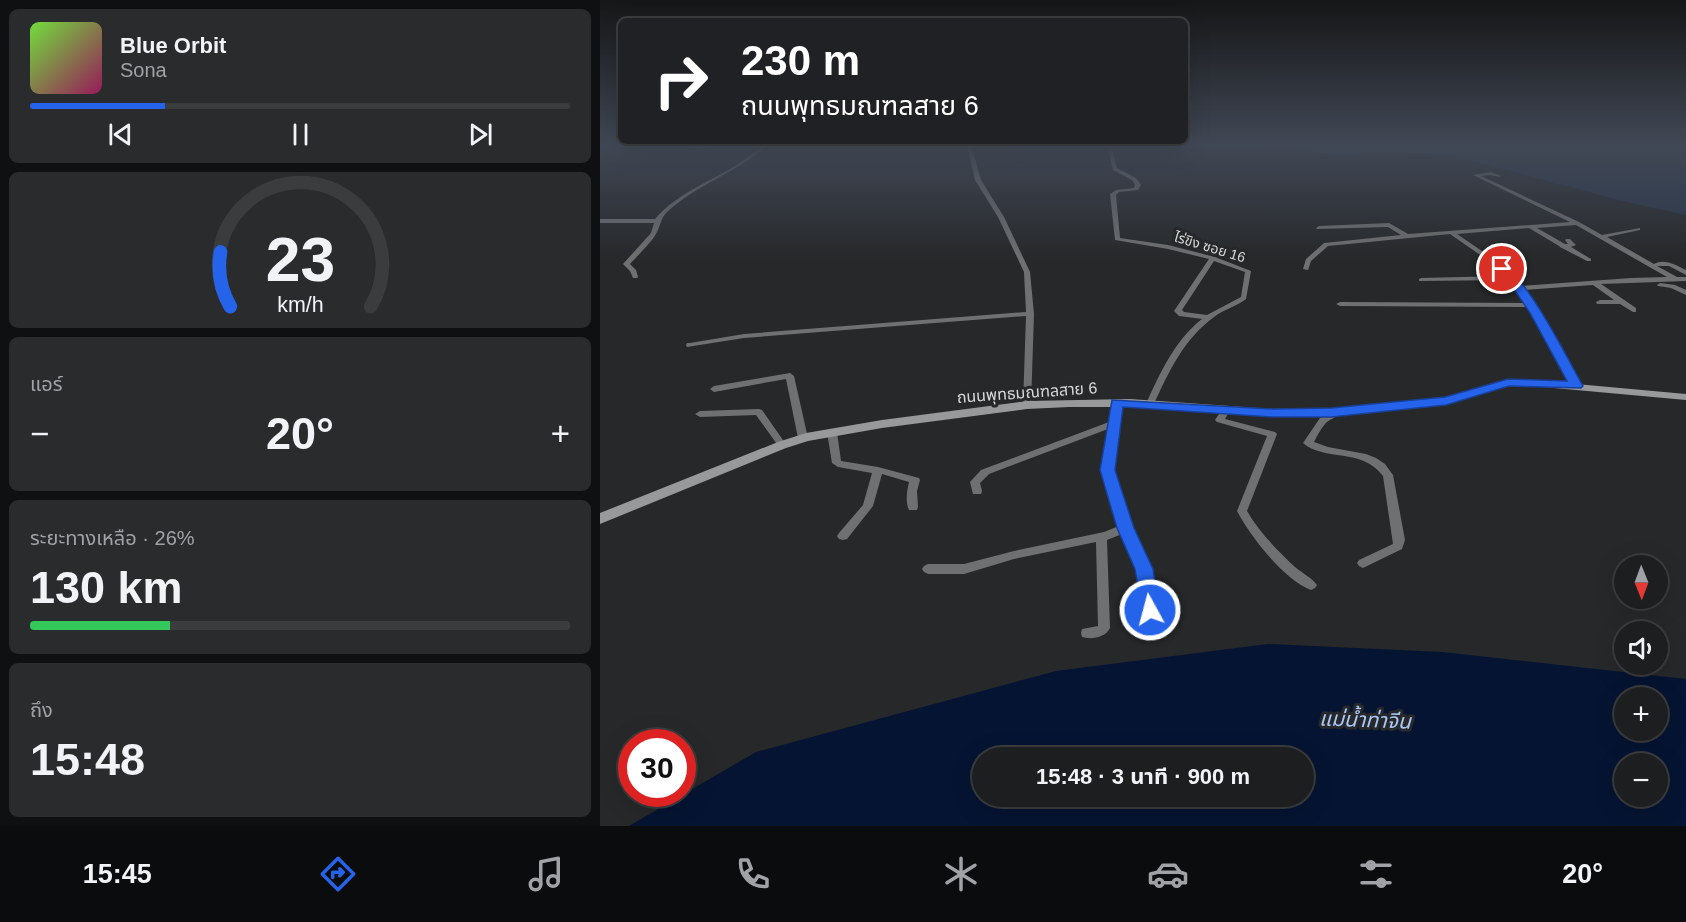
<!DOCTYPE html>
<html lang="th">
<head>
<meta charset="utf-8">
<style>
  :root { --surface:#1c1e20; --page:#292b2d; --text:#f1f3f6; --muted:#a0a2a5; --line:#3a3c3e; --accent:#2563eb }
  body { margin:0; font-family:Arial,"Noto Sans Thai",sans-serif; background:var(--page); color:var(--text); height:100vh; display:flex; flex-direction:column; font-size:22px; white-space:nowrap }
  * { box-sizing:border-box; margin:0 }
  p { font-size:20px; color:var(--muted) }
  .icon { flex:none; width:33px; height:33px; fill:none; stroke:currentColor; stroke-width:2; stroke-linecap:round; stroke-linejoin:round }
  .map { position:relative; flex:1; overflow:hidden }
  .panel { display:flex; flex-direction:column; gap:9px; padding:9px; background:#0f1012; width:600px }
  .panel>* { flex:none }
  .top-card { position:absolute; left:18px; top:18px; width:570px; height:126px; border-radius:9px; box-shadow:0 6px 24px #0002,0 0 0 2px var(--line); background:#202124; color:#fff; overflow:hidden }
  .needle { width:39px; rotate:179deg }
  .fabs { position:absolute; left:1014px; top:555px; display:grid; gap:12px }
  .fabs a { display:grid; place-items:center; width:54px; height:54px; border-radius:50%; background:var(--surface); box-shadow:0 6px 24px #0002,0 0 0 2px var(--line); font-size:30px }
  .speed { position:absolute; left:18px; top:729px; display:flex; gap:12px; font-size:30px; font-weight:700; text-align:center }
  .speed>* { display:grid; place-content:center; width:78px; height:78px; border-radius:50%; background:var(--surface); box-shadow:0 6px 24px #0002,0 0 0 2px var(--line); line-height:1 }
  .speed .limit { border:9px solid #d22; background:#fff; color:#111 }
  .pin { position:absolute; display:grid; place-items:center; width:51px; height:51px; color:#fff; margin:-26px; border:3px solid #fff; border-radius:50%; box-shadow:0 2px 6px #0007 }
  .me { position:absolute; width:66px; margin:-33px; rotate:353deg; stroke-linejoin:round; filter:drop-shadow(0 0 4px #0008) }
  .turn { display:flex; align-items:center; gap:21px; height:126px; padding:0 24px; font-size:27px }
  .turn .icon { width:78px; height:78px; stroke-width:2.5 }
  .turn b { display:block; font-size:42px; line-height:51px }
  .big { font-size:45px; font-weight:700; line-height:1.1 }
  .panel .card { flex:1; display:flex; flex-direction:column; justify-content:center; gap:9px; min-width:0; padding:0 21px; border-radius:9px; background:var(--page) }
  .panel .dial { align-items:center; gap:0 }
  .dial svg { height:156px; overflow:visible; fill:none; stroke:var(--line); stroke-width:7; stroke-linecap:round; text-anchor:middle }
  .dial text { fill:var(--text); stroke:none }
  .song { display:flex; align-items:center; gap:18px }
  .cover { width:72px; height:72px; border-radius:9px; background:linear-gradient(135deg,hsl(100 70% 55%),hsl(330 70% 35%)) }
  .played { height:6px; border-radius:3px; background:linear-gradient(90deg,var(--accent) 25%,var(--line) 25%) }
  .keys { display:flex; justify-content:space-around; direction:ltr }
  .heat { display:flex; justify-content:space-between; align-items:center; font-size:33px; direction:ltr }
  .charge { height:9px; border-radius:4px; background:linear-gradient(90deg,#34c759 26%,var(--line) 0) }
  .trip { position:absolute; left:372px; top:747px; width:342px; height:60px; border-radius:30px; background:var(--surface); box-shadow:0 6px 24px #0002,0 0 0 2px var(--line); font-weight:700; line-height:60px; text-align:center }
  .tab-bar { display:flex; height:96px; justify-content:space-around; align-items:center; background:#0b0c0d; color:var(--muted) }
  .tab-bar .icon { width:42px; height:42px }
  .tab-bar .current { color:var(--accent) }
  .tab-bar b { font-size:27px; color:var(--text) }
  main { display:flex; flex:1; min-height:0 }
  .map>svg:first-child { display:block }
</style>
</head>
<body>
<main>
<section class="panel">
<div class="card">
<div class="song"><i class="cover"></i><div><b>Blue Orbit</b><p>Sona</p></div></div>
<div class="played"></div>
<div class="keys"><svg class="icon" aria-label="previous" viewBox="0 0 24 24"><path d="M18 5L8 12l10 7zM5 5v14"/></svg><svg class="icon" aria-label="pause" viewBox="0 0 24 24"><path d="M8 5v14M16 5v14"/></svg><svg class="icon" aria-label="next" viewBox="0 0 24 24"><path d="M6 5l10 7-10 7zM19 5v14"/></svg></div>
</div>
<div class="card dial"><svg viewBox="0 0 100 80">
<path d="M14 69A42 42 0 1 1 86 69"/>
<path d="M14 69A42 42 0 0 1 9 41" stroke="#2563eb"/>
<text x="50" y="56" font-size="32" font-weight="700">23</text>
<text x="50" y="72" font-size="11">km/h</text>
</svg></div>
<div class="card"><p>แอร์</p>
<div class="heat"><a>−</a><b class="big">20°</b><a>+</a></div>
</div>
<div class="card"><p>ระยะทางเหลือ · 26%</p><b class="big">130 km</b><div class="charge"></div></div>
<div class="card"><p>ถึง</p><b class="big">15:48</b></div>
</section>
<div class="map">
<svg width="1086" height="826" viewBox="0 0 1086 826">
  <rect width="100%" height="100%" fill="#26282a"/>
  <polygon fill="#28354a" points="699,145 1086,145 1086,215 1022,201 848,154 773,152 737,155 706,151"/>
  <path fill="#051432" fill-rule="evenodd" d="M668 644 842 652 1086 679V826H29L156 752 456 671ZM1024 698H1058V730H1024ZM382 758H704V796H382ZM1024 764H1058V796H1024Z"/>
  <g fill="none" stroke-linecap="round" stroke-linejoin="round">
    <g fill="#6f7071" fill-rule="evenodd">
      <polygon points="72,145 81,145 109,149 107,150"/>
      <path d="M164 145H168C138 172 97 184 67 212 61 218 61 224 57 232 53 241 37 256 30 264L36 270 38 277 37 278H33L30 271 23 264 51 233 54 223H0V219H55C78 192 113 181 141 162 149 157 156 150 164 145Z"/>
      <polygon points="367,145 371,145 381,180 404,217 430,272 434,314 431,405 430,407 427,408 423,405 426,316 144,338 87,347 86,345 87,343 90,343 144,334 426,312 424,272 398,217 375,180"/>
      <path d="M507 145H511L517 168 536 178 541 185 538 190 519 192 516 195 520 238 568 245 615 257 651 271 646 299C636 307 624 309 614 317 584 339 569 371 554 404L550 407 546 404C560 373 575 340 602 319L579 316 574 311 609 259 568 249 515 240 510 194 516 190 534 188 535 185 532 180 513 170ZM614 261 645 272 641 297 607 315 584 312 582 310Z"/>
      <path d="M891 172 901 176 899 177 891 175 881 176 979 222 1002 235 1040 228V230L1007 237 1054 264C1064 258 1076 265 1086 270V275L1069 266H1057L1077 277H1086V281L1001 284 1036 308V312H1033L1020 304H997L996 302 1000 300H1014L993 285 923 290 948 328 980 386 979 388H973L972 386 928 307 740 306 736 304 740 302 925 303 909 280 819 281V279L821 278 905 276 886 259 850 234 728 246 711 261 708 270 703 269 706 259 724 243 801 235 788 227 717 229 716 228 719 226 789 223 808 234 970 222 873 175ZM976 225 1067 277 1031 278 920 286 898 262 857 234 929 228 959 246 960 247 987 261H991V259L971 247 976 245 970 239H966L965 240 968 244H965L937 228Z"/>
      <polygon points="1060,283 1075,285 1086,290 1086,295 1071,288 1058,286 1057,285"/>
      <polygon points="190,373 194,376 208,438 203,441 198,438 186,379 114,392 110,389 114,386"/>
      <path d="M516 400 520 403 513 470 528 515 530 528 550 569 556 610 554 614 550 615 546 614 544 610 538 569 522 534 507 540 510 628C506 637 492 640 482 637L481 633 482 629 498 626 496 542 414 559 364 574H328L324 572 322 569 324 566 328 564H364L414 551 504 532 519 526 518 515 503 470 508 429 389 474 380 483 382 491 381 494H373L370 482 381 470 509 422 512 403Z"/>
      <path d="M626 407 630 410 625 419 675 432 677 434 647 511C659 532 677 550 695 567 702 573 712 578 717 585L715 588 711 590C684 580 650 536 637 511L667 436 617 422 615 420 623 408Z"/>
      <polygon points="159,409 162,410 185,443 187,445 185,447 179,447 156,415 100,417 95,414 100,411"/>
      <path d="M735 409 739 412C736 419 729 419 725 424 720 430 717 436 714 442L728 447 766 454 776 458 785 464 793 475 805 540 802 549 763 568 759 566 757 563 759 560 793 544 783 476C761 447 725 462 703 443L720 418 729 414 732 410Z"/>
      <path d="M232 429 237 432 241 461 278 467 319 478 320 480 317 491 318 507 317 510H309C305 501 307 491 309 482L282 474 273 506 247 539 243 540 239 539 237 536 239 533 263 505 272 473 238 467 232 463 227 432Z"/>
    </g>
    <polygon fill="#98999b" fill-rule="evenodd" points="920,379 1086,394 1086,400 920,385 901,387 846,405 735,416 673,417 530,407 469,407 427,409 282,428 208,441 186,448 0,524 0,513 178,442 206,433 282,420 427,401 530,399 673,409 735,408 845,398 896,382"/>
  </g>
  <linearGradient id="sky" x2="0" y2="1"><stop stop-color="#151617"/><stop offset="0.56" stop-color="#414855"/><stop offset="1" stop-color="#414855" stop-opacity="0"/></linearGradient>
  <rect width="1086" height="260" fill="url(#sky)"/>
  <path fill="#2563eb" stroke="#184099" stroke-width="1.5" d="M902 266C927 276 968 360 983 386L981 388 909 386 846 405 731 417H673L523 407 515 470 534 528 553 569 559 610 557 616 550 618 543 616 535 569 517 528 500 470 512 400 673 409 731 408 845 397 908 379 967 381 930 313 912 286 897 269Z"/>
  <g text-anchor="middle" stroke-width="6" stroke-linejoin="round" paint-order="stroke">
    <g font-size="14" fill="#d8d9db" stroke="#26282a">
      <text transform="translate(610 247) rotate(17)" y="5">ไร่ขิง ซอย 16</text>
    </g>
    <g font-size="16" fill="#d8d9db" stroke="#26282a">
      <text transform="translate(427 392) rotate(-4)" y="6">ถนนพุทธมณฑลสาย 6</text>
    </g>
    <g font-size="21" font-style="italic" fill="#abc7f8" stroke="#26282a">
      <text transform="translate(765 720) rotate(2)" y="7">แม่น้ำท่าจีน</text>
    </g>
  </g>
</svg>
<div class="fabs">
<a><svg class="needle" viewBox="-14 -14 28 28"><path d="M0-13l5 13h-10z" fill="#e53935"/><path d="M0 13l5-13h-10z" fill="#a0a2a5"/></svg></a>
<a><svg class="icon" aria-label="sound" viewBox="0 0 24 24"><path d="M4 9h4l5-4v14l-5-4H4zM17 9q2 3 0 6"/></svg></a>
<a>+</a>
<a>−</a>
</div>
<div class="speed"><div class="limit">30</div></div>
<div class="pin" style="left:902px;top:269px;background:#d93025"><svg class="icon" aria-label="arrive" viewBox="0 0 24 24"><path d="M6 21V4h12l-3 4 3 4H6"/></svg></div>
<svg class="me" style="left:550px;top:610px" viewBox="-20 -20 40 40"><circle r="17" fill="#2563eb" stroke="#fff" stroke-width="3"/><path d="M0-11L8 9 0 5-8 9z" fill="#fff"/></svg>
<div class="trip">15:48 · 3 นาที · 900 m</div>
<div class="top-card">
<div class="turn"><svg class="icon" aria-label="right" viewBox="0 0 24 24"><path d="M7 20v-9h11M14 6l5 5-5 5"/></svg><div><b>230 m</b>ถนนพุทธมณฑลสาย 6</div></div>
</div>
</div>
</main>
<nav class="tab-bar">
<b>15:45</b>
<svg class="icon current" aria-label="directions" viewBox="0 0 24 24"><path d="M12 3l9 9-9 9-9-9zM9 14v-3h6M13 9l2 2-2 2"/></svg>
<svg class="icon" aria-label="music" viewBox="0 0 24 24"><path d="M9 18V5l10-2v13"/><circle cx="6" cy="18" r="3"/><circle cx="16" cy="16" r="3"/></svg>
<svg class="icon" aria-label="phone" viewBox="0 0 24 24"><path d="M5 4h4l2 5-3 2q2 4 5 5l2-3 5 2v4C11 20 4 13 5 4z"/></svg>
<svg class="icon" aria-label="climate" viewBox="0 0 24 24"><path d="M12 3v18M4 7l16 10M4 17L20 7"/></svg>
<svg class="icon" aria-label="car" viewBox="0 0 24 24"><path d="M5 17H2v-5l4-1 3-4h7l3 4 3 1v5h-3M9 17h6M6 11h13"/><circle cx="7" cy="17" r="2"/><circle cx="17" cy="17" r="2"/></svg>
<svg class="icon" aria-label="filters" viewBox="0 0 24 24"><path d="M4 7h16M4 17h16"/><circle cx="9" cy="7" r="2"/><circle cx="15" cy="17" r="2"/></svg>
<b>20°</b>
</nav>
</body>
</html>
